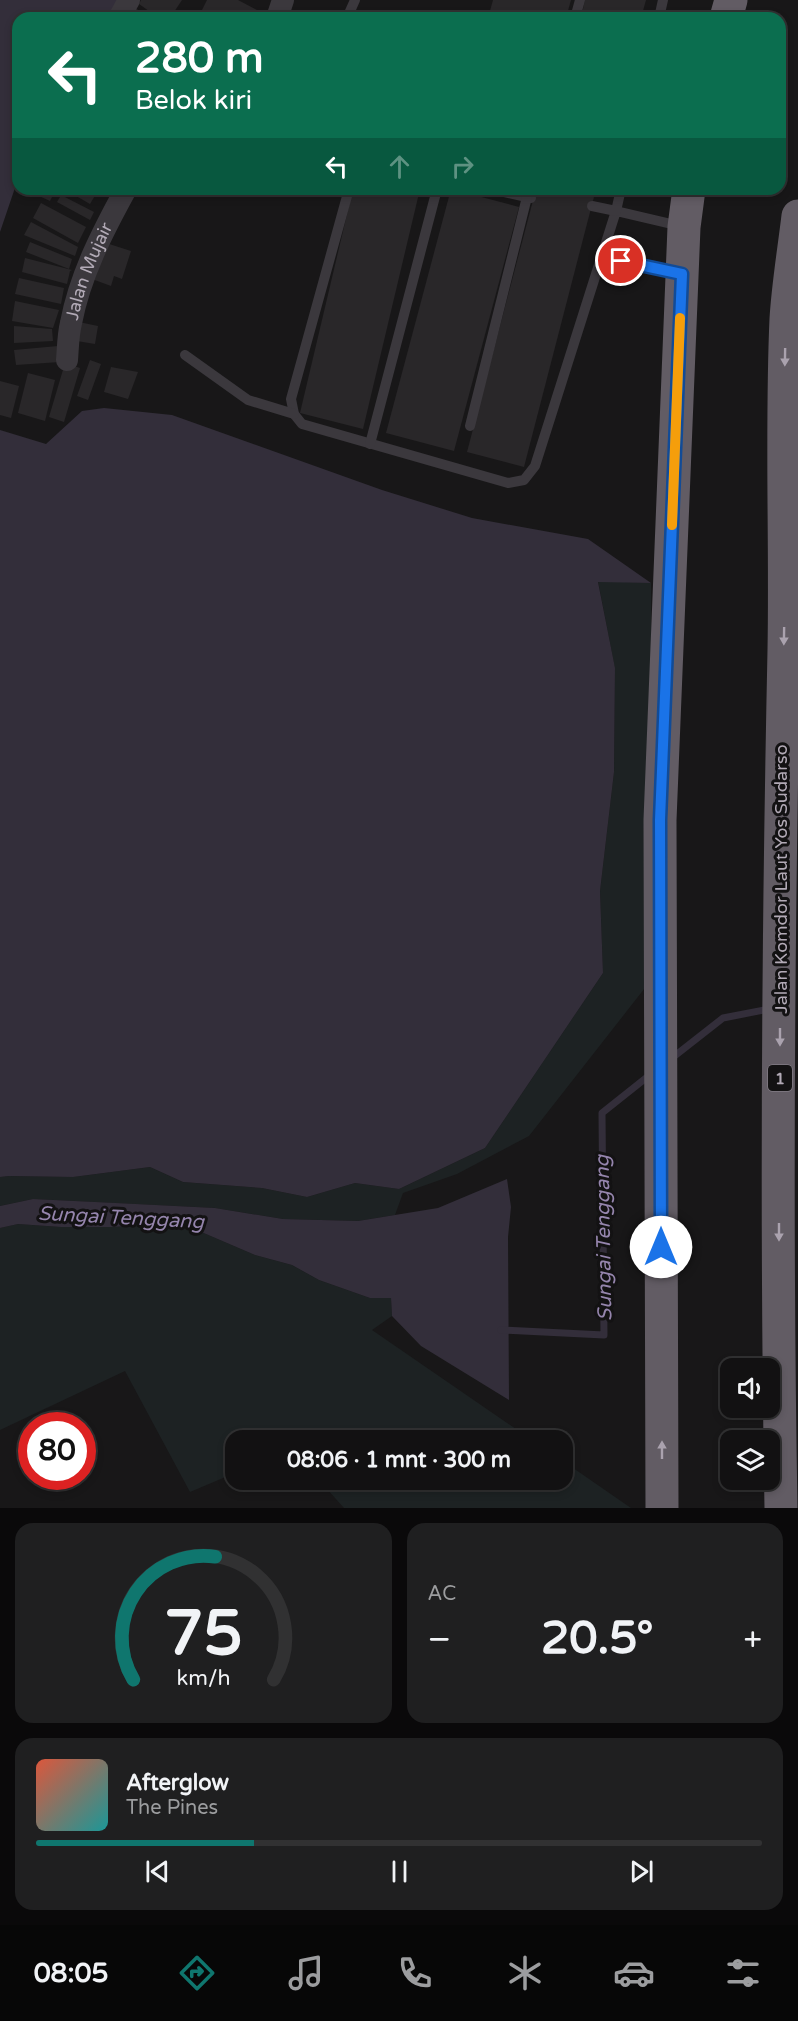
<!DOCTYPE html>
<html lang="id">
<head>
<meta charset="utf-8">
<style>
  :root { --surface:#121112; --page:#1f1f20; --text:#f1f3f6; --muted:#9c9d9f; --line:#313132; --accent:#0f766e }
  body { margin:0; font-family:"Varela Round",sans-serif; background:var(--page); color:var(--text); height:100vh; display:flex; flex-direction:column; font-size:22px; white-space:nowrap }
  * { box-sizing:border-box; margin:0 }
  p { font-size:20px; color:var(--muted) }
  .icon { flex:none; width:33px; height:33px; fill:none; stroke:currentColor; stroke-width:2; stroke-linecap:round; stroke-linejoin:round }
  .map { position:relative; height:1508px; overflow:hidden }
  .side { display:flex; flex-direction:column; gap:15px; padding:15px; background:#0a090a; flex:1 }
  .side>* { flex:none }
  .hud { position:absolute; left:12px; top:12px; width:774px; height:183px; border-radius:18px; box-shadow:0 3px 9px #0003,0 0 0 2px var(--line); background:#0b6e4f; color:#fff; overflow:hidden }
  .controls { position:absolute; left:720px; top:1358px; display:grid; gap:12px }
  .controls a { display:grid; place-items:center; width:60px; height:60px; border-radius:12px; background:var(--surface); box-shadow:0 3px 9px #0003,0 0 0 2px var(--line); font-size:30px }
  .speed { position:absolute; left:18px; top:1412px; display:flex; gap:12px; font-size:30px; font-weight:700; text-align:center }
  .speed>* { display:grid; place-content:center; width:78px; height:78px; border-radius:50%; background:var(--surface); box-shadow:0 3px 9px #0003,0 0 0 2px var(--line); line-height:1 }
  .speed .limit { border:9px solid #d22; background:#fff; color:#111 }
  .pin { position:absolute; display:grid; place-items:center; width:51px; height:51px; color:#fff; margin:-26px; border:3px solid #fff; border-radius:50%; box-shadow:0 2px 6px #0007 }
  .me { position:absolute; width:66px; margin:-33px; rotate:0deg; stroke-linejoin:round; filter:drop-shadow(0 0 4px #0008) }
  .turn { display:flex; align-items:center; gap:21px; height:126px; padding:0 24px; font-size:27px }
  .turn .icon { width:78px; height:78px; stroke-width:2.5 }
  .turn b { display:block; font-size:42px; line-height:51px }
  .lanes { display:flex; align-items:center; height:57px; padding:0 24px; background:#0003; justify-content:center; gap:30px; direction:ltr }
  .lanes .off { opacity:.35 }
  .big { font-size:45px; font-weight:700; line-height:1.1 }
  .side .tile { flex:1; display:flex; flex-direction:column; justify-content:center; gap:9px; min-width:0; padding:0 21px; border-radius:18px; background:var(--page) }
  .side .dial { align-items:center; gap:0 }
  .dial svg { height:156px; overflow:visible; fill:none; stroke:var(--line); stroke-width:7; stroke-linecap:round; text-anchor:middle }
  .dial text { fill:var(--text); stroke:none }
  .song { display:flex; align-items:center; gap:18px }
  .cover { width:72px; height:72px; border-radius:9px; background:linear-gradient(135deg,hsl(10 70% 55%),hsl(180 70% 35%)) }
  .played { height:6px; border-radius:3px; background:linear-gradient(90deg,var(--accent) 30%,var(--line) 30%) }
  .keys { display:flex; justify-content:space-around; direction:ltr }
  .heat { display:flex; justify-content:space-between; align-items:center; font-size:33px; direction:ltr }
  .side .tiles { flex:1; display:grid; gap:15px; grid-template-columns:1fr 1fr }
  .tile:last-child { grid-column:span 2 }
  .trip { position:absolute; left:225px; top:1430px; width:348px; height:60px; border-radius:18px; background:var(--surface); box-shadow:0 3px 9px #0003,0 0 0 2px var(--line); font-weight:700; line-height:60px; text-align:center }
  .menu { display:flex; height:96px; justify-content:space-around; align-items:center; background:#070707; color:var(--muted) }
  .menu .icon { width:42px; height:42px }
  .menu .selected { color:var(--accent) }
  .menu b { font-size:27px; color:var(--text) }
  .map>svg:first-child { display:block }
</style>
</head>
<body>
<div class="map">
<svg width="798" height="1508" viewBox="0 0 798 1508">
  <rect width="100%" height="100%" fill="#181718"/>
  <g fill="#1d2223">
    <polygon points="598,581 651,583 652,773 648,984 529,1136 457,1174 403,1193 395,1215 358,1221 283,1219 215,1208 33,1199 0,1206 0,1177 9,1176 73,1177 150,1167 183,1182 262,1188 307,1197 355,1183 399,1189 485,1148 603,973 600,891 614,772 615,669"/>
    <polygon points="18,1224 61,1227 111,1227 151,1225 185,1225 255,1255 292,1265 319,1280 370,1298 391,1298 392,1316 372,1330 532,1440 236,1440 235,1473 190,1492 125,1371 0,1430 0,1228"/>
    <polygon points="563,1461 631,1508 344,1508 318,1479 562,1479"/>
  </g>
  <g fill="#332e3a">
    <polygon points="0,0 119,0 108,18 18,18 18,179 0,232"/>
    <polygon points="104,408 172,415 382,490 472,518 588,539 651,583 598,582 615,668 614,772 600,891 603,973 485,1148 399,1189 355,1183 307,1197 262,1188 183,1182 150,1167 73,1177 9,1176 0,1177 0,430 46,444 82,411"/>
    <polygon points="507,1179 511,1207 508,1237 509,1400 421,1346 392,1316 391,1298 370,1298 319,1280 292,1265 255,1255 185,1225 151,1225 111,1227 61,1227 18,1224 0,1228 0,1206 33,1199 116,1203 215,1208 283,1219 358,1221 438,1208"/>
  </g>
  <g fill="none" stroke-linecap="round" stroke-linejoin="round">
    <g stroke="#332e3a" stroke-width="7">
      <polyline points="672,1058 723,1018 769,1009"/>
      <polyline points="501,1330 604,1335 602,1113 651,1074"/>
    </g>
  </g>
  <g fill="#292729">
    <polygon points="141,0 182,0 170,18 159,18 139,4"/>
    <polygon points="207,0 238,0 257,10 253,18 218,18 202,10"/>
    <polygon points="493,0 571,0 566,18 488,18"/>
    <polygon points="585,0 646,0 641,18 581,18"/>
    <polygon points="135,8 151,18 129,18"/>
    <polygon points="40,189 45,189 54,193 50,201 37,195"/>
    <polygon points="64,189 87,189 96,194 90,204"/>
    <polygon points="353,189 420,189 363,429 300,413"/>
    <polygon points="451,189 519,207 454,451 386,433"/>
    <polygon points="536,189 596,189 524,467 467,452"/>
    <polygon points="61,195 94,212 90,220 57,202"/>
    <polygon points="41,203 86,227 78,243 33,218"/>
    <polygon points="31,222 78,247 75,256 24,235"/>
    <polygon points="30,242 72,259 69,269 26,252"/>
    <polygon points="103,242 131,251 122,279 114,276 111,286 92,279"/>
    <polygon points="25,258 72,270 70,271 67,284 22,272"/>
    <polygon points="19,278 64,288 61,304 15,294"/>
    <polygon points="15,301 59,310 53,328 12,321"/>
    <polygon points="74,321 98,326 95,344 71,340"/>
    <polygon points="14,326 52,329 53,341 14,343"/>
    <polygon points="58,346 60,362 16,365 14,350"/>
    <polygon points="90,360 101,364 88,400 77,396"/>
    <polygon points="65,363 80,368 64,422 49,417"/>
    <polygon points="111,367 138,372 128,399 104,392"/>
    <polygon points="28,373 55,380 45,421 18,413"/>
    <polygon points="0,381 19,386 11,418 0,415"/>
  </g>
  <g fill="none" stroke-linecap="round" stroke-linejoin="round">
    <g stroke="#3b383d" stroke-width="10">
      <polyline points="347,18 355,0"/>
      <polyline points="575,18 580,0"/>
      <polyline points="659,18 663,0"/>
      <polyline points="349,189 291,399 294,414 302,424 508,483 524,480 535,466 616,211 680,226"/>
      <polyline points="491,189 531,198"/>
      <polyline points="592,206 616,211 621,189"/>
      <polyline points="601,257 680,274"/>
      <polyline points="185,355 248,400 294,414"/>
      <polyline points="470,426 529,189"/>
      <polyline points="370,444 437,189"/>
    </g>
    <g stroke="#3b383d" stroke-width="22">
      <polyline points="119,18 129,0"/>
      <polyline points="277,18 283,0"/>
      <path id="s1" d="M67 360C68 348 68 335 71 323 80 275 103 231 126 189"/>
    </g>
    <g stroke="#625c64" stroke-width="33">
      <polyline points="726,18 731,0"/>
      <polyline points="662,1508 660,820 684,227 689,189"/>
      <path d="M781 1508C776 1222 778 936 784 650 786 540 781 429 786 319 788 285 794 250 798 216"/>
    </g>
  </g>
  <defs><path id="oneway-solid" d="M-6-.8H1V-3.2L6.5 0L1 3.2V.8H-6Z" transform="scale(1.5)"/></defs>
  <g fill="#aaa2ae">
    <use href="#oneway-solid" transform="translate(785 357) rotate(91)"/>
    <use href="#oneway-solid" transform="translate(784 636) rotate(91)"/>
    <use href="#oneway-solid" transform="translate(780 1037) rotate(90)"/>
    <use href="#oneway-solid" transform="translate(779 1232) rotate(90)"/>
    <use href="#oneway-solid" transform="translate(662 1450) rotate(-90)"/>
  </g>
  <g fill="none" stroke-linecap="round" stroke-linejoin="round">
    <g stroke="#114b97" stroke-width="15">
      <polyline id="route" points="621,261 682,274 660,820 661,1247"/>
    </g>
    <use href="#route" stroke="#1a73e8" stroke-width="10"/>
    <polyline stroke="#f59e0b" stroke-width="10" points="672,525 680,318"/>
  </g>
  <g text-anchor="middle" stroke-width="6" stroke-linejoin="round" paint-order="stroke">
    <rect fill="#131213" stroke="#827c85" stroke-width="1.5" x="768" y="1065" width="24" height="26" rx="4.5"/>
    <g font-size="16" font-weight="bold" fill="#b2aab6">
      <text x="780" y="1084">1</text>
    </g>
    <g font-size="18" fill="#b2aab6" stroke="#131213">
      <text dy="6" stroke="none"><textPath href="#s1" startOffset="92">Jalan Mujair</textPath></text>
      <text transform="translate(781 879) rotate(-90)" y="6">Jalan Komdor Laut Yos Sudarso</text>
    </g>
    <g font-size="20" font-style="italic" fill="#9585ad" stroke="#131213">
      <text transform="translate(121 1217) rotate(3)" y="7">Sungai Tenggang</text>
      <text transform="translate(603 1238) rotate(-91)" y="7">Sungai Tenggang</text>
    </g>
  </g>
</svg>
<div class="controls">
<a><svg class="icon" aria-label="sound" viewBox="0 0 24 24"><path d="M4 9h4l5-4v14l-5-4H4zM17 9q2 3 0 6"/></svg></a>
<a><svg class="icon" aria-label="layers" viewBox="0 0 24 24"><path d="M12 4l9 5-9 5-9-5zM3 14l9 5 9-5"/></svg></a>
</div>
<div class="speed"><div class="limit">80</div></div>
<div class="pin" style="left:621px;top:261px;background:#d93025"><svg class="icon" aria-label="arrive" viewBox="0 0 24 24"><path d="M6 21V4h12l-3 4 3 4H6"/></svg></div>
<svg class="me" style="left:661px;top:1247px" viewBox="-20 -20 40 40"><circle r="19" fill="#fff"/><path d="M0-13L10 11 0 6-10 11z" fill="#1a73e8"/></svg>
<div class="trip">08:06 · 1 mnt · 300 m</div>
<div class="hud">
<div class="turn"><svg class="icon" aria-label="left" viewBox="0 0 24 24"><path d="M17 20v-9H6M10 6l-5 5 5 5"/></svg><div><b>280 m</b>Belok kiri</div></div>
<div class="lanes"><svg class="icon" aria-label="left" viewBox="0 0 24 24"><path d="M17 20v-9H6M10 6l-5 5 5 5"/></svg><svg class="icon off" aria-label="ahead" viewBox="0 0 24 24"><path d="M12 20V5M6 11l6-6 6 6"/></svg><svg class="icon off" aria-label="right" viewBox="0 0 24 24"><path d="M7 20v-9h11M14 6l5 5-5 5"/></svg></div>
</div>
</div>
<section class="side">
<div class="tiles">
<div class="tile dial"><svg viewBox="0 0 100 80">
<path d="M14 69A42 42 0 1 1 86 69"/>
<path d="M14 69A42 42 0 0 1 56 6" stroke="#0f766e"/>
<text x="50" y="56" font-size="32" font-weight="700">75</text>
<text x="50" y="72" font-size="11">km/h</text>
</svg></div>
<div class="tile"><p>AC</p>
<div class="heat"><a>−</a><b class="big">20.5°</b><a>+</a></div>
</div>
<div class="tile">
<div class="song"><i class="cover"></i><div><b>Afterglow</b><p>The Pines</p></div></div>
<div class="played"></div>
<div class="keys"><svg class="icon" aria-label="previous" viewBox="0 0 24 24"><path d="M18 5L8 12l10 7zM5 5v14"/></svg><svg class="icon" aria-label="pause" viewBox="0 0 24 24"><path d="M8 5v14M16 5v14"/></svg><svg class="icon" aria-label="next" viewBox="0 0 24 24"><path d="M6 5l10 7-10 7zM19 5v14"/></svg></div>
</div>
</div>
</section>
<nav class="menu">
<b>08:05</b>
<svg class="icon selected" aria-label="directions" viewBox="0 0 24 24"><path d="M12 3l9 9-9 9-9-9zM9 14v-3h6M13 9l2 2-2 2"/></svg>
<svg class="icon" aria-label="music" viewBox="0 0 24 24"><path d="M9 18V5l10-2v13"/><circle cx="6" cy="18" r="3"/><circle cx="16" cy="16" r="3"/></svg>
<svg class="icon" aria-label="phone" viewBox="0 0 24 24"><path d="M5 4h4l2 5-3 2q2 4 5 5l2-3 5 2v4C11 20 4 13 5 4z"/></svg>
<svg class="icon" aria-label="climate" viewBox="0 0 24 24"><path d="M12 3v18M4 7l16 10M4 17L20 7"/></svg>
<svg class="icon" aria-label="car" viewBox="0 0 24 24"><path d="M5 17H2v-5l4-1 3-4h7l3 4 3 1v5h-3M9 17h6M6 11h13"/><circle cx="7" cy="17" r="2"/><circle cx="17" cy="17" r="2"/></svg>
<svg class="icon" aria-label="filters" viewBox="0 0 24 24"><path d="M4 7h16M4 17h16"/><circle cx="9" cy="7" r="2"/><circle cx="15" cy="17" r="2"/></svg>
</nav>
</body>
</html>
